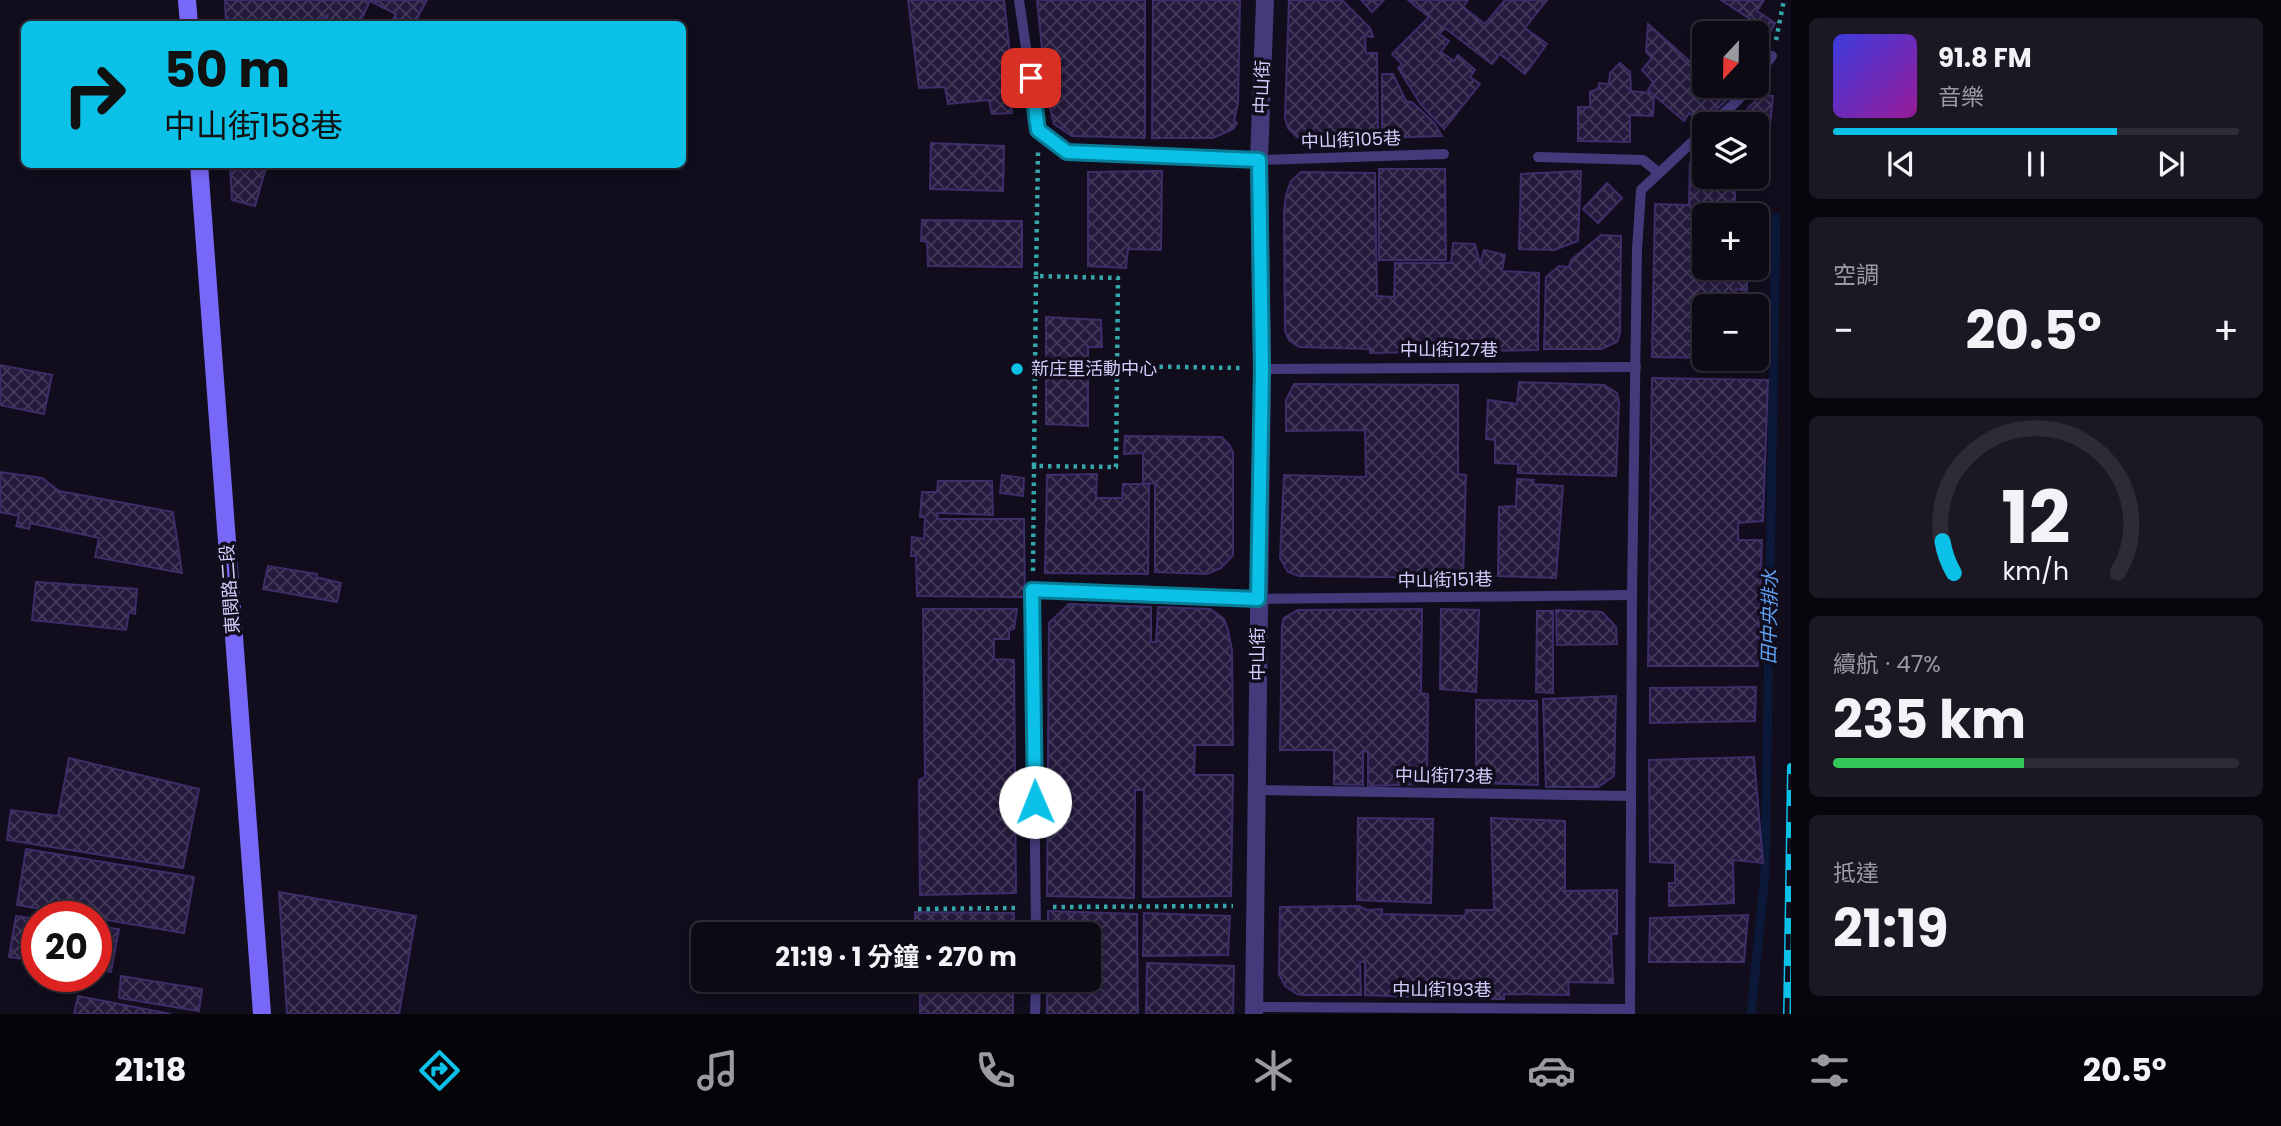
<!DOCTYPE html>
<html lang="zh-TW">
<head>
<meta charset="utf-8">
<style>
  :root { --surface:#0d0a16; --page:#1b1823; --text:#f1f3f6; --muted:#9a9aa1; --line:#2d2b35; --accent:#0cc1e8 }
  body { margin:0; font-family:Poppins,"Noto Sans TC",sans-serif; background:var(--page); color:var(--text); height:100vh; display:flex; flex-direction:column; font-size:26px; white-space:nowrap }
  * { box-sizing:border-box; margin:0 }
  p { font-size:23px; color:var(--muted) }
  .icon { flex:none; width:38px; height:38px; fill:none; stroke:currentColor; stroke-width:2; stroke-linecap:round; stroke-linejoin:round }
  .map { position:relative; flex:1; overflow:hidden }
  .panel { display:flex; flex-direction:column; gap:18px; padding:18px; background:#07060c; width:490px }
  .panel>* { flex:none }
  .hud { position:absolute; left:21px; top:21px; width:665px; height:147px; border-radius:10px; box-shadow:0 4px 10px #0003,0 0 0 2px var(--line); background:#0cc1e8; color:#111; overflow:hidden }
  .needle { width:46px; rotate:202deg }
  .controls { position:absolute; left:1692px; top:21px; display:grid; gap:14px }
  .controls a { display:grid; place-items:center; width:77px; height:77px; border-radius:10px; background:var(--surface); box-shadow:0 4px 10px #0003,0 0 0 2px var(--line); font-size:35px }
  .speed { position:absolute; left:21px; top:901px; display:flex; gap:14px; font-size:35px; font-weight:700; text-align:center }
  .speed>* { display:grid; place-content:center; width:91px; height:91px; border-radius:50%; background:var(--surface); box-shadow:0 4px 10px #0003,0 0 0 2px var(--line); line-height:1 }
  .speed .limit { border:10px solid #d22; background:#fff; color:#111 }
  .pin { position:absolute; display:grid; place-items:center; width:60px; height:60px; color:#fff; margin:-30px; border-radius:14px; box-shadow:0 4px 10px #0006 }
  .me { position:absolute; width:77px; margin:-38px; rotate:359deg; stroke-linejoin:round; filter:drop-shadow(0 0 5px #0008) }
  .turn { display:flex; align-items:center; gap:24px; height:147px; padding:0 28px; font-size:32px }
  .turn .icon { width:91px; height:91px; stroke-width:2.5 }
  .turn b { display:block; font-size:49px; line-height:60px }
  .big { font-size:52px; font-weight:700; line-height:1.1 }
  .panel .tile { flex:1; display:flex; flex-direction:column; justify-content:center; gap:10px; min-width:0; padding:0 24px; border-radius:10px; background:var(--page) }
  .panel .dial { align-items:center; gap:0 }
  .dial svg { height:182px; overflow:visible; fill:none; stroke:var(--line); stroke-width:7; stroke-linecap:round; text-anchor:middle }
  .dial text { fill:var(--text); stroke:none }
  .song { display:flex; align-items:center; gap:21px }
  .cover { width:84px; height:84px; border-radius:10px; background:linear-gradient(135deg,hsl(240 70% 55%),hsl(300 70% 35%)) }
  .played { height:7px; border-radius:4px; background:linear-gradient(90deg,var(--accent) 70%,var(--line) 70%) }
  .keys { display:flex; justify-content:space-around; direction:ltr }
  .heat { display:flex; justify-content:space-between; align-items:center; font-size:38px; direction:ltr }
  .charge { height:10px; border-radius:5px; background:linear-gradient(90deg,#34c759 47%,var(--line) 0) }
  .trip { position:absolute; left:691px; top:922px; width:410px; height:70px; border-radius:10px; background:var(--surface); box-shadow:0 4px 10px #0003,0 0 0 2px var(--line); font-weight:700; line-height:70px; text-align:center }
  .tab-bar { display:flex; height:112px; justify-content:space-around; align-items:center; background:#050409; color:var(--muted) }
  .tab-bar .icon { width:49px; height:49px }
  .tab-bar .current { color:var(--accent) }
  .tab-bar b { font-size:32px; color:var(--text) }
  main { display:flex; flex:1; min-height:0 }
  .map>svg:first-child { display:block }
</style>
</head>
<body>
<main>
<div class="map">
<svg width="1791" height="1014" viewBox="0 0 1791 1014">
  <defs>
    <pattern id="building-cross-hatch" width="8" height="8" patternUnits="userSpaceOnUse" patternTransform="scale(1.75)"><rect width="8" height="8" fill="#241a3d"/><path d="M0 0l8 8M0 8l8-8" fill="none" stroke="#433a5a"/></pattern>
  </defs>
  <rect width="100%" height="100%" fill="#110d1d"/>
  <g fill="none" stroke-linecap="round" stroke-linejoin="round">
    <polyline stroke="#0b1838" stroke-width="9" points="1751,1014 1765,874 1776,218"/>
  </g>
  <g fill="url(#building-cross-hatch)" stroke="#3d2d68" stroke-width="2">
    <polygon points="225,0 427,0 414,24 410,20 408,24 390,24 396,14 370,1 359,24 324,24 328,15 311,24 226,24"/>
    <polygon points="908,0 1004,0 1015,98 1011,99 1012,113 992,114 989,100 948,104 945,87 919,88"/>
    <polygon points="1037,0 1145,0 1145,138 1072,136 1054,124 1047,97"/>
    <polygon points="1153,0 1240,0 1238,103 1234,121 1237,123 1233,129 1213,138 1152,138"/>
    <polygon points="1289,0 1342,0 1370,28 1373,37 1365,36 1366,53 1377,53 1378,138 1304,139 1297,137 1288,128 1285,118"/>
    <polygon points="1361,0 1384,0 1372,12"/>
    <polygon points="1408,0 1468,0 1463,7 1485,24 1505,0 1547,0 1525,28 1547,44 1525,74 1500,54 1492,64 1445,28 1439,34 1449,41 1441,52 1454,61 1458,55 1475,70 1470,77 1480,84 1444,129 1421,105 1398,68 1402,64 1392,54 1429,17"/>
    <polygon points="1721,0 1764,0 1757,11 1775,23 1770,32"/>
    <polygon points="1648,24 1704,74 1704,86 1719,86 1731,96 1701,124 1689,113 1684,121 1648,90 1653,82 1642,70 1652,58 1646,52"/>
    <polygon points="1620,63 1630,72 1631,91 1651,93 1654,95 1653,116 1630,115 1630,142 1578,141 1578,107 1590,107 1590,92 1598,89 1599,83 1609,84 1610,73"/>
    <polygon points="1382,74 1393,74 1406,101 1412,102 1434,123 1442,136 1382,138"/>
    <polygon points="1761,95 1773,96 1769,135 1757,132 1757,124 1743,124 1748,108"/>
    <polygon points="931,143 1004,146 1003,191 930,189"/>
    <polygon points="1704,152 1704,177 1735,177 1735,203 1718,204 1718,215 1704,215 1704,268 1747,268 1747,291 1736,289 1735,303 1747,304 1747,306 1704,306 1704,358 1652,357 1655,204 1689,205 1690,163"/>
    <polygon points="230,164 267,164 255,206 232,200"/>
    <polygon points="1379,169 1445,169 1446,260 1379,260"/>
    <polygon points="1162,171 1161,250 1128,249 1126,268 1088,266 1088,172"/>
    <polygon points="1581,171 1578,241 1554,250 1519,249 1521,174"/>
    <polygon points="1301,172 1375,173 1377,296 1394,297 1395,263 1451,263 1453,243 1475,244 1480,264 1484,250 1505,255 1502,271 1539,273 1538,350 1370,353 1370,349 1299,347 1289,340 1285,331 1284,212 1286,195 1291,181"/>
    <polygon points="1607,183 1622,198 1598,223 1583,209"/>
    <polygon points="922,220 1022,221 1022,267 928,266 927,242 921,241"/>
    <polygon points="1601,235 1621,236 1620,333 1617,342 1601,349 1544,349 1546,277 1559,266 1569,267 1571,260"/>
    <polygon points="1046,317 1101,320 1102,347 1088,347 1088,426 1046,424"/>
    <polygon points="0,365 52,375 44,414 0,405"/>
    <polygon points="1652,378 1768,380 1763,521 1738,523 1738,540 1762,540 1758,666 1648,666"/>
    <polygon points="1519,382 1604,385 1617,393 1619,402 1616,476 1518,473 1518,464 1495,463 1495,440 1486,439 1488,400 1517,404"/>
    <polygon points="1294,384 1458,385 1458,474 1466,475 1463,578 1299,576 1288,572 1280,558 1284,475 1366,477 1365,430 1286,431 1286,400"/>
    <polygon points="1125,436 1222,437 1230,446 1233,453 1233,555 1221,568 1207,574 1155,572 1155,483 1143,484 1143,453 1124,454"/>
    <polygon points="0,472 42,478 59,491 173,512 182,573 95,557 99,538 30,523 29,529 16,526 19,516 0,512"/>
    <polygon points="1097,474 1096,498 1122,498 1123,484 1149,484 1148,574 1045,573 1047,475"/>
    <polygon points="1002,475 1024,478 1023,496 1000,493"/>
    <polygon points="1517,479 1534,480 1533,484 1563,486 1556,578 1498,576 1499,507 1516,506"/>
    <polygon points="938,481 992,481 993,515 937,513 938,519 1024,519 1025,597 917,596 916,556 911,556 912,537 924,539 925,517 920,517 922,492 937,492"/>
    <polygon points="268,566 317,574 316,577 341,583 337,602 263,589"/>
    <polygon points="36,582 137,589 135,614 129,612 126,630 32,620"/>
    <polygon points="1069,604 1151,607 1151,642 1156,642 1158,607 1210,609 1224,619 1228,630 1232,650 1233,745 1195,745 1194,775 1233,775 1231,896 1143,897 1144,790 1135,790 1134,898 1047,896 1049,623"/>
    <polygon points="923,609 1017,609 1014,629 1009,630 1009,639 994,639 994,659 1014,660 1016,893 920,895 919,780 925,777"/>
    <polygon points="1422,609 1421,693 1428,694 1427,784 1368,786 1368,751 1363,752 1363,785 1334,784 1334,750 1280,750 1282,625 1284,618 1298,610"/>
    <polygon points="1441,609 1479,610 1476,692 1440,689"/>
    <polygon points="1556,610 1602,612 1616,627 1617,644 1557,645"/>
    <polygon points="1537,611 1553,611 1553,693 1536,692"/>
    <polygon points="1756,687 1755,721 1650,723 1650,688"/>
    <polygon points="1616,696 1614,776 1598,787 1546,787 1543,699"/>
    <polygon points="1476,700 1537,701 1538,785 1476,783"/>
    <polygon points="1754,757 1763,863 1733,860 1734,903 1669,906 1669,883 1675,883 1675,863 1650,862 1649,760"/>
    <polygon points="69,758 199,789 183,868 7,840 11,810 58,816"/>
    <polygon points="1358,818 1433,819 1431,903 1357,900"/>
    <polygon points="1491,818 1565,821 1565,891 1617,890 1617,934 1611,934 1613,983 1568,982 1569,995 1504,994 1504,999 1484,999 1484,994 1436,993 1436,998 1365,995 1365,962 1360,962 1361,995 1303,995 1297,994 1285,986 1279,974 1280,907 1359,906 1367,910 1382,909 1382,914 1465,916 1466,910 1494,910"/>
    <polygon points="26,849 194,877 184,933 17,905"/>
    <polygon points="279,892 416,916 399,1014 287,1014"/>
    <polygon points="1048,911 1137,914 1138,1014 1047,1014 1047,980 1088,980 1088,934 1048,934"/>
    <polygon points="915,912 1014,913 1014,934 920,934 920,931 915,930"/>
    <polygon points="1144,913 1230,916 1228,955 1143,956"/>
    <polygon points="1748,915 1744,962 1649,962 1650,918"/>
    <polygon points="16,916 37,919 37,961 9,957"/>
    <polygon points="96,926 119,929 111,972 96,970"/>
    <polygon points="1147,963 1234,966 1233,1014 1146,1014"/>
    <polygon points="121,976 202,989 199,1011 119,998"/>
    <rect x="920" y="980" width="93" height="34"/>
    <polygon points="78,996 171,1014 74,1014"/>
  </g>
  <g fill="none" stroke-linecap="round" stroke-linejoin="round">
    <g stroke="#33a7a9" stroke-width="4.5" stroke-dasharray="3.5 5" stroke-linecap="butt">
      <polyline points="1776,40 1784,0"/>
      <polyline points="1117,366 1242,368"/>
      <polyline points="1034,466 1036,276"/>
      <polyline points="1033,571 1034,466 1116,467 1118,278 1036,276 1038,152"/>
      <polyline points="1053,907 1233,906"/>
      <polyline points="918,909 1016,908"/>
    </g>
    <g stroke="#423a7a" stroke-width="10">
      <polyline points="1019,0 1038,130 1067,152 1259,160 1444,154"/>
      <polyline points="1757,76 1772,56"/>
      <polyline points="1712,124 1738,100 1749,86"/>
      <polyline points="1538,157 1643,160 1659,173"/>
      <polyline points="1262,369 1636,367"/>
      <polyline points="1257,790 1631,796"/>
      <polyline points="1036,934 1032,590 1258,599 1632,595"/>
      <polyline points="1254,1007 1630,1009"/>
      <polyline points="1035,1014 1036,980"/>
      <polyline points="1630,1014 1632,595 1637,249 1641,190 1704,131"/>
    </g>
    <polyline stroke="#423a7a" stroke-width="18" points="1254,1014 1262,369 1259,160 1265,0"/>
    <g stroke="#7768f7" stroke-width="18">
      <polyline points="187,0 189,24"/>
      <polyline points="199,164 262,1014"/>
    </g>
    <g stroke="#0cc1e8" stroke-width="8">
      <polyline id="rail" points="1787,1014 1791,767"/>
    </g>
    <use href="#rail" stroke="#110d1d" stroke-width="5" stroke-dasharray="16" stroke-linecap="butt"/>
  </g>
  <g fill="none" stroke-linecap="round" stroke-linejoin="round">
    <g stroke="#087d97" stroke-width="18">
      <polyline id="route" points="1031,78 1038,130 1067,152 1259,160 1262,369 1258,599 1032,590 1035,802"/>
    </g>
    <use href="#route" stroke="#0cc1e8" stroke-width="12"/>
  </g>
  <circle fill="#0cc1e8" stroke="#110d1d" stroke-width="2.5" cx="1017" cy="369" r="7"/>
  <g text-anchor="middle" stroke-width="7" stroke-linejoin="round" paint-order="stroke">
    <g font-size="18" fill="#d5ccfc" stroke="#110d1d">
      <text transform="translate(1262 87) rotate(-88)" y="6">中山街</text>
      <text transform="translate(1351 140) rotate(-2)" y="6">中山街105巷</text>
      <text x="1449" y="356">中山街127巷</text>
      <text transform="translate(1445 580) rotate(-1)" y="6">中山街151巷</text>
      <text transform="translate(230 589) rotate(-94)" y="6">東閔路二段</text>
      <text transform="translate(1258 654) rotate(-90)" y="6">中山街</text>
      <text transform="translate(1444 776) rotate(1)" y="6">中山街173巷</text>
      <text x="1442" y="996">中山街193巷</text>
    </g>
    <g font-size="18" fill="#d5ccfc" stroke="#110d1d" text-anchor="start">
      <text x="1031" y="375">新庄里活動中心</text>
    </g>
    <g font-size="19" font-style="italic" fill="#5fa5f7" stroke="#110d1d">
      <text transform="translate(1769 617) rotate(-89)" y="7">田中央排水</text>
    </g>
  </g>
</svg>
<div class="controls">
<a><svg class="needle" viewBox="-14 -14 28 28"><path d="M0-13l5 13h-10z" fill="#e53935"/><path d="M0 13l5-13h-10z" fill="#9a9aa1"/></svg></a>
<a><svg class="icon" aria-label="layers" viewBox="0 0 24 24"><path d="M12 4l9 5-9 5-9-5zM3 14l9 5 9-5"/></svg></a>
<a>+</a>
<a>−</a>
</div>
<div class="speed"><div class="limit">20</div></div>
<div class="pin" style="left:1031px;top:78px;background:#d93025"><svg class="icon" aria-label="arrive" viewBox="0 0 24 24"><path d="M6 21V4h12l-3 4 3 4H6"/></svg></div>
<svg class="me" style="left:1035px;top:802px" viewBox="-20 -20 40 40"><circle r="19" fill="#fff"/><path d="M0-13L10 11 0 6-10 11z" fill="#0cc1e8"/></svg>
<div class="trip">21:19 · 1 分鐘 · 270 m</div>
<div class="hud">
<div class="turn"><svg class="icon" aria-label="right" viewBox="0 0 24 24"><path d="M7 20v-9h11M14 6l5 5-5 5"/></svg><div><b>50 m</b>中山街158巷</div></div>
</div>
</div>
<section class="panel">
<div class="tile">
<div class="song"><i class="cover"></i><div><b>91.8 FM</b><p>音樂</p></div></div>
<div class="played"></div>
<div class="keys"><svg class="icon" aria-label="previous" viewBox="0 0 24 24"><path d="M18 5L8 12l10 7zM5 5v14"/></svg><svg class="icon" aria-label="pause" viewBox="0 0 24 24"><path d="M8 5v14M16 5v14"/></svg><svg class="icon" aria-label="next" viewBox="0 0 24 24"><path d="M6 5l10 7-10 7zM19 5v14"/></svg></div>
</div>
<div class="tile"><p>空調</p>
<div class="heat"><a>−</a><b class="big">20.5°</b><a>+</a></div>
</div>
<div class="tile dial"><svg viewBox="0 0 100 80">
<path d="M14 69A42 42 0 1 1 86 69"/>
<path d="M14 69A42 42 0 0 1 9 55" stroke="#0cc1e8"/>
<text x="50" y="56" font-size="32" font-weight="700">12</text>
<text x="50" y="72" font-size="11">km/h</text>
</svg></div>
<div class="tile"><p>續航 · 47%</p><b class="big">235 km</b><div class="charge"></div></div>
<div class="tile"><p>抵達</p><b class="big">21:19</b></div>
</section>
</main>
<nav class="tab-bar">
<b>21:18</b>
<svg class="icon current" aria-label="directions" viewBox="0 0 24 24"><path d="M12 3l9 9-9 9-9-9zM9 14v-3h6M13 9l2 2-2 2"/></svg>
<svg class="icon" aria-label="music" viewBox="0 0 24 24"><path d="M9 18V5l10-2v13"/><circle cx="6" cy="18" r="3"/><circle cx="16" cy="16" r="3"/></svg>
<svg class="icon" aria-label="phone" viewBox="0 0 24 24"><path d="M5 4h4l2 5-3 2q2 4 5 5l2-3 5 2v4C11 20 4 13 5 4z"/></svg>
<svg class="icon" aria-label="climate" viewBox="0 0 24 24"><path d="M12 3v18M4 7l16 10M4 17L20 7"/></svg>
<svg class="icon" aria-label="car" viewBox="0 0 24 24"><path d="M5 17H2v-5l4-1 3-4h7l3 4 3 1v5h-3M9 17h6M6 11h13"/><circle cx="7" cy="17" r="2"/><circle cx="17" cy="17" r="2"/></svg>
<svg class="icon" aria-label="filters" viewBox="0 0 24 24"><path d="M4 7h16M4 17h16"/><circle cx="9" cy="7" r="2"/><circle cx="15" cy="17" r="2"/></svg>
<b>20.5°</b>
</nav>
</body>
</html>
